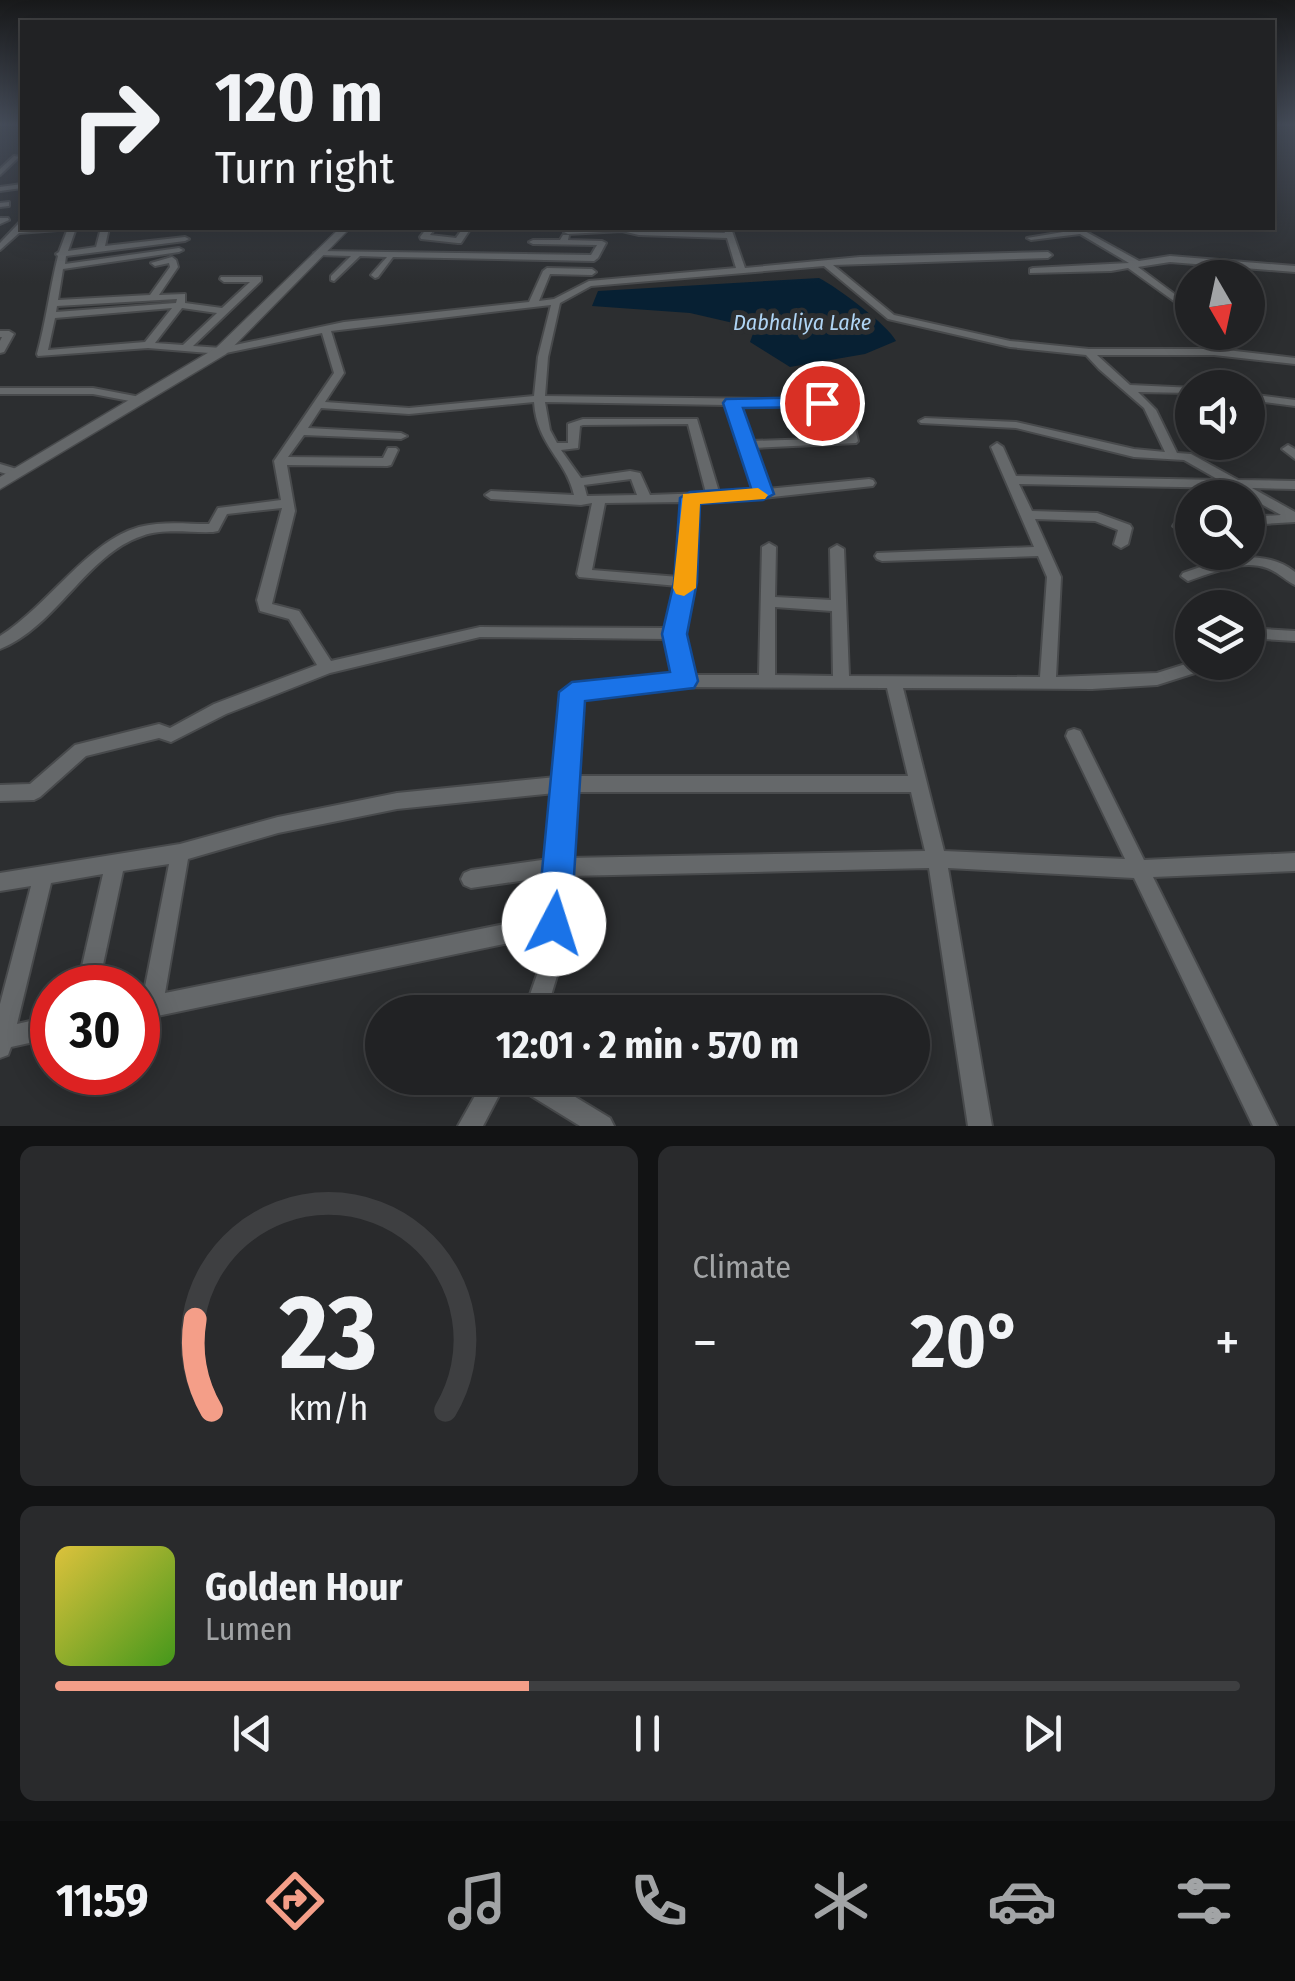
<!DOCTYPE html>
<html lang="en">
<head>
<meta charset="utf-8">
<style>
  :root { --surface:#212224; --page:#292a2c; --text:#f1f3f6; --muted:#a2a4a6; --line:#3e3f41; --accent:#f49e88 }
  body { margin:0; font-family:"Fira Sans Condensed",sans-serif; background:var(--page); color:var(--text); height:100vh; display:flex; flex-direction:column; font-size:38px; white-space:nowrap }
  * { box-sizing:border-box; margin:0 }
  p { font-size:32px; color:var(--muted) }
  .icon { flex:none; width:55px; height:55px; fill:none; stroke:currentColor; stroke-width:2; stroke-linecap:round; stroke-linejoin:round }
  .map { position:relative; height:1126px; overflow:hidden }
  .sheet { display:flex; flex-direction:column; gap:20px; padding:20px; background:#121314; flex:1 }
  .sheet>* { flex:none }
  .top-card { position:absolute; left:20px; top:20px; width:1255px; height:210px; border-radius:0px; box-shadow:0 5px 25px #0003,0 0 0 2px var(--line); background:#212224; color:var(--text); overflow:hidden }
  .needle { width:65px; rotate:171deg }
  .tools { position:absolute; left:1175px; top:260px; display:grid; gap:20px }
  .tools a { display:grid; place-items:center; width:90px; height:90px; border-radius:50%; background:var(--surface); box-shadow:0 5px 25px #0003,0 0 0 2px var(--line); font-size:50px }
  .speed { position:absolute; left:30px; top:965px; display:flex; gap:20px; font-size:50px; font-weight:700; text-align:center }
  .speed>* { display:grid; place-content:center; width:130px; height:130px; border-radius:50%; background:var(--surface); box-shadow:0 5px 25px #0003,0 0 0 2px var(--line); line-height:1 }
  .speed .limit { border:15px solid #d22; background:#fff; color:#111 }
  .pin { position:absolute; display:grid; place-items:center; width:85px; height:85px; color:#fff; margin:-42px; border:5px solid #fff; border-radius:50%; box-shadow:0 2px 10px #0007 }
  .me { position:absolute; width:110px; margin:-55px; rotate:5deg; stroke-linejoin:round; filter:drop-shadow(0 0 8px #0008) }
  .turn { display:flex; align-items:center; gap:35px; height:210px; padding:0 30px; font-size:45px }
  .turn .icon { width:130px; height:130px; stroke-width:2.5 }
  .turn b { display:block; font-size:70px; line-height:85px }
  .big { font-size:75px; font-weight:700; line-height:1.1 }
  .sheet .widget { flex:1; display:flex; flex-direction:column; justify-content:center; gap:15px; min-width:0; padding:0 35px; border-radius:15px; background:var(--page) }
  .sheet .dial { align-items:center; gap:0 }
  .dial svg { height:260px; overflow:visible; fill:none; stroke:var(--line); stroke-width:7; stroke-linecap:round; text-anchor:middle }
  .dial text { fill:var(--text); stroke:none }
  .song { display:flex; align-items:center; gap:30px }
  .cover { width:120px; height:120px; border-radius:15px; background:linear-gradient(135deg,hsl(50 70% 55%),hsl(100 70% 35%)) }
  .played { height:10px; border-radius:5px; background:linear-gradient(90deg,var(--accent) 40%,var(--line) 40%) }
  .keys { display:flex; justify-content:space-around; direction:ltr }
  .heat { display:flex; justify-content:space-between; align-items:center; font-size:55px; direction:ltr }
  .sheet .tiles { flex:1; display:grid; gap:20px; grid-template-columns:1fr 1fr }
  .widget:last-child { grid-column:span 2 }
  .trip { position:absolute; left:365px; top:995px; width:565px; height:100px; border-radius:50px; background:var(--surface); box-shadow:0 5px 25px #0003,0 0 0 2px var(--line); font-weight:700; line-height:100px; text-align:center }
  .tabs { display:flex; height:160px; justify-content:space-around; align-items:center; background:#0d0e0e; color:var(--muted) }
  .tabs .icon { width:70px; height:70px }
  .tabs .current { color:var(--accent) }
  .tabs b { font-size:45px; color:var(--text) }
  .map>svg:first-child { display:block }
</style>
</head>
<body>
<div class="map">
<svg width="1295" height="1126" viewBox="0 0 1295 1126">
  <rect width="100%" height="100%" fill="#2c2e30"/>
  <path fill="#072033" d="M819 278C837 287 888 325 896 341L865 354 790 367 750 342 755 328 690 313 592 306 598 291Z"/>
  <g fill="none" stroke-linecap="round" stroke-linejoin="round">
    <g stroke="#484a4c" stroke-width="4">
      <g id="minor">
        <polygon points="14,156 19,157 0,175 0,169"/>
        <polygon points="22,184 22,188 0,191 0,187"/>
        <polygon points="9,202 9,206 0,207 0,203"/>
        <polygon points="0,218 8,218 9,220 0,224"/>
        <polygon points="19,223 22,223 23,228 62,228 58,230 19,233 0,250 0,243"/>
        <path d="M68 228H76L68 251 96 247 101 228H109L105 246 185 237 189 239 185 241 66 256 65 264 179 248 183 250 179 252 63 269 58 300 150 295 170 267 169 263 155 266 151 263 172 257 176 260 178 267 159 295 185 294V303L222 308 250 282H224L220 279 221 277H261V281L193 346 221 348 344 322 529 302 543 271 547 268 592 269 596 272 592 275 550 274 539 301 554 299 589 281 736 268 727 238 639 235 622 231 568 234 564 232 568 230 627 228 639 231 725 233 723 228H731L745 268 860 257 1048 252 1052 255 1048 258 833 265 894 315 1010 341 1089 349H1208L1200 332H1210L1218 349 1295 358V364L1214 355H1097L1130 385 1195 388H1192V393L1138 392 1156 410 1177 453 1191 454 1238 480 1295 481V489L1252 488 1295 512V522L1248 525V517L1281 515 1233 488 1019 484 1032 511 1097 513 1130 525 1132 528 1128 544 1121 548 1114 544 1118 530 1095 521 1035 519 1061 577 1056 677 1157 673 1192 662H1219L1217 666 1157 685 1092 689 903 688 944 851 1125 859 1066 736 1068 731 1074 729 1080 731 1144 860 1295 853V871L1153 877 1277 1126H1253L1134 878 948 868 992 1126H968L929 868 567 876 560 966 546 1012H524L540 966 542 936 138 1020V998L143 997 169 864 123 871 98 988H77L103 874 51 883 17 1024 52 1016V1038L11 1047 8 1055 0 1058V1004L31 886 0 891V873L180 844 278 817 397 793 556 777 564 692 566 688 675 676 668 639 480 637 330 673 226 714 171 742 159 738 86 756 40 797 34 800 0 801V785L30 784 75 745 159 724 170 728 214 704 317 665 289 619 260 611 257 600 282 508 227 514 218 531 213 532C190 533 164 528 142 536 87 554 56 627 0 649V636C47 607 88 541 139 527 162 521 186 524 209 524L218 508 281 500 274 461 334 373 322 333 221 354 148 348 38 356 37 354C46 322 50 287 58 256L56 254 59 252ZM824 266 888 319 1010 347 1086 355 1099 369 1144 408 1165 452 1134 449 1016 422 925 418 919 421 921 423 1016 428 1134 457 1184 460 1219 480 1016 476 1003 447 997 443 991 447 1034 547 877 553 875 556 877 559 882 561 1038 556 1047 577 1040 677 849 676 844 549 837 545 830 549 831 600 775 597 776 547 769 543 762 547 759 675H691L682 634 693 582 696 501 714 502 719 500 763 498 873 486 875 483 873 480 869 479 767 489 753 448 856 443 858 441 849 403 844 400 545 396 548 357 560 303 591 286ZM177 299 176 303 56 312 57 306ZM551 305 538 357 534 396 409 408 325 402 344 373 331 331ZM172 308 145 342 48 350 55 318ZM182 308 217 313 183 345 155 343ZM534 402C537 446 566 459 574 495L491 491 485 495 491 499 581 505 592 503 577 574 579 577 678 586 669 628 480 627 331 661 299 611 272 604 295 511 287 465 387 466 391 465 398 450 396 448H388L383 458 288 457 304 435 401 439 407 436 401 433 308 428 321 408 409 414ZM545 402 727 405 755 489 719 492 697 419H583L568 424V443H557L550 430ZM738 405 839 406 846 438 751 441ZM688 424 706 493 650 495 640 473 630 471 581 478 561 450 578 448 580 426 583 425ZM631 479 637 495 587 496 584 485ZM684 502 679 577 592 570 605 503ZM775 607 832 611 833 676 775 675ZM684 687 887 688 908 776H574L580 697ZM573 792H911L925 851 568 858ZM555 793 549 859 471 870 464 873 461 879 464 885 471 888 547 877 544 916 165 993 188 859 278 833 397 809Z"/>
        <polygon points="427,228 435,228 430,235 456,238 463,228 471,228 461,243 458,243 421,239 420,237"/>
        <polygon points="1081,229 1139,261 1170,256 1295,266 1295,272 1170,262 1138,267 1192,307 1192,314 1128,268 1111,271 1030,273 1030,269 1033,268 1129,263 1080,234 1031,240 1027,238"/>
        <polygon points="563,235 569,235 568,240 602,241 606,243 598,258 594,261 393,257 378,277 375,278 371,275 387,257 360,256 334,281 331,280 331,276 351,256 318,255 314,253 318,251 591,255 597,245 533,244 529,242 533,240 560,240"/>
        <polygon points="0,331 9,331 14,334 4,352 0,353 0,341 2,337 0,337"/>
        <polygon points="0,388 93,388 135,396 140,399 135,402 93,394 0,394"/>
        <polygon points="1248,394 1295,400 1295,406 1248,400"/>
        <polygon points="1288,445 1295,449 1295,459 1282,449"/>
        <polygon points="0,464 20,470 22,473 16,477 0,472"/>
        <polygon points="1192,521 1192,529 1180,530 1173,526 1175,523"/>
        <path d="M1243 557C1263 557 1280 560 1295 572V585C1285 580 1278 572 1267 568 1241 559 1213 573 1188 581L1181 576 1183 573 1215 562Z"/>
        <polygon points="1248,628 1295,631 1295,641 1248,638"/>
        <polygon points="485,1078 508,1078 483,1126 458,1126"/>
        <polygon points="512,1078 544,1078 610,1118 614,1126 580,1126 515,1086"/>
      </g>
    </g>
    <g stroke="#484a4c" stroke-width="3">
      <polygon id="tertiary" points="340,228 350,228 226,354 0,489 0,477 216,348"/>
    </g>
    <use href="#minor" fill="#65686a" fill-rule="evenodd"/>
    <use href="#tertiary" fill="#65686a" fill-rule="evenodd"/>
  </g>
  <linearGradient id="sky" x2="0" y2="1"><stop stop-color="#18191a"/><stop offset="0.44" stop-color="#454c59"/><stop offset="1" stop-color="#454c59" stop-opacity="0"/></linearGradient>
  <rect width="1295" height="283" fill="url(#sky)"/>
  <polygon fill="#1a73e8" stroke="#114b97" stroke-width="2.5" points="822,397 828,399 828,407 743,408 774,494 763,500 700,504 697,582 687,634 698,681 694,688 585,701 571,924 566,935 554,940 542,935 537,924 559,692 572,682 670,672 662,634 674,582 680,498 690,492 751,488 723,403 726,399"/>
  <polygon fill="#f59e0b" points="758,488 768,495 765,499 700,504 696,588 684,596 676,594 673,588 683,494"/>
  <g text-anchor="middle" stroke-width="10" stroke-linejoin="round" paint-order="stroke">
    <g font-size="22" font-style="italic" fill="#afd4f4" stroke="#2c2e30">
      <text x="802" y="330">Dabhaliya Lake</text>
    </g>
  </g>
</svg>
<div class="tools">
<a><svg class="needle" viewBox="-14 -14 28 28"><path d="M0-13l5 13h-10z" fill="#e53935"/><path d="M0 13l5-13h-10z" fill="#a2a4a6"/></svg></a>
<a><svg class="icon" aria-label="sound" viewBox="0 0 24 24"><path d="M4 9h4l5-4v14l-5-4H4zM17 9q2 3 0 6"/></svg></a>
<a><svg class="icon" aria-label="search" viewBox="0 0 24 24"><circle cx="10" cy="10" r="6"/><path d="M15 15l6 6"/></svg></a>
<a><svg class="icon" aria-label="layers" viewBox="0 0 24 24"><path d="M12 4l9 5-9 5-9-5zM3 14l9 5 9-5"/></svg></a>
</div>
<div class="speed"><div class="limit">30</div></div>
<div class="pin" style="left:822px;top:403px;background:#d93025"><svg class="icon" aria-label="arrive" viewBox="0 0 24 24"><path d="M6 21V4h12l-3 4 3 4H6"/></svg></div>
<svg class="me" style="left:554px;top:924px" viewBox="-20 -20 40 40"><circle r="19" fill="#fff"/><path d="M0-13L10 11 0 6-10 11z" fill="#1a73e8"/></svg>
<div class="trip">12:01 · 2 min · 570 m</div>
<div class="top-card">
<div class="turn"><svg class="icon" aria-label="right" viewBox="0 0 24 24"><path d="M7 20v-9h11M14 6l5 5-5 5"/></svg><div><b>120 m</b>Turn right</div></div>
</div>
</div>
<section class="sheet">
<div class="tiles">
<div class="widget dial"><svg viewBox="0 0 100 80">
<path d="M14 69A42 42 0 1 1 86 69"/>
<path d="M14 69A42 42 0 0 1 9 41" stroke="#f49e88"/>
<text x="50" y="56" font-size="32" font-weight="700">23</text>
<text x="50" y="72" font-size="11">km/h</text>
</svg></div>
<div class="widget"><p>Climate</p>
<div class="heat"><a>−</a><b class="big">20°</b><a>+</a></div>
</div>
<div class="widget">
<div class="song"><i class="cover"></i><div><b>Golden Hour</b><p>Lumen</p></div></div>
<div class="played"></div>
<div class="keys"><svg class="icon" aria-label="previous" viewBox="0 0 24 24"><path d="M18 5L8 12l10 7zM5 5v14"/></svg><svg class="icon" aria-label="pause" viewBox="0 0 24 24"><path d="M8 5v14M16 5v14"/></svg><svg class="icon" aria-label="next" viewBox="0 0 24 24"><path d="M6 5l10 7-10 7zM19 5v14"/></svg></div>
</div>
</div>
</section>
<nav class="tabs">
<b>11:59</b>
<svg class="icon current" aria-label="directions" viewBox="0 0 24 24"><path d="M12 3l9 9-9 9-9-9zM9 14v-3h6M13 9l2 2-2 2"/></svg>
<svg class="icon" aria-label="music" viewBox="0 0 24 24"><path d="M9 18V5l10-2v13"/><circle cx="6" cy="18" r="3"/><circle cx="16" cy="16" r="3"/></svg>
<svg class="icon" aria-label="phone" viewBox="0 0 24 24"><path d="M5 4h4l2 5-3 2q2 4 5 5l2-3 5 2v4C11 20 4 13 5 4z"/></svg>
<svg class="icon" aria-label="climate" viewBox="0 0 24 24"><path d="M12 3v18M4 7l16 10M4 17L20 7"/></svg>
<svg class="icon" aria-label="car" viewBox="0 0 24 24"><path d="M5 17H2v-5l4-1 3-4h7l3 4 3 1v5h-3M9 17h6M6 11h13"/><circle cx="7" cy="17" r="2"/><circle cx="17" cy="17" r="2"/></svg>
<svg class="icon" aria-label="filters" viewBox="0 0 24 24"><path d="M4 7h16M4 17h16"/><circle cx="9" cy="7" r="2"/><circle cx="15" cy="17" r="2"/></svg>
</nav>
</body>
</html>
